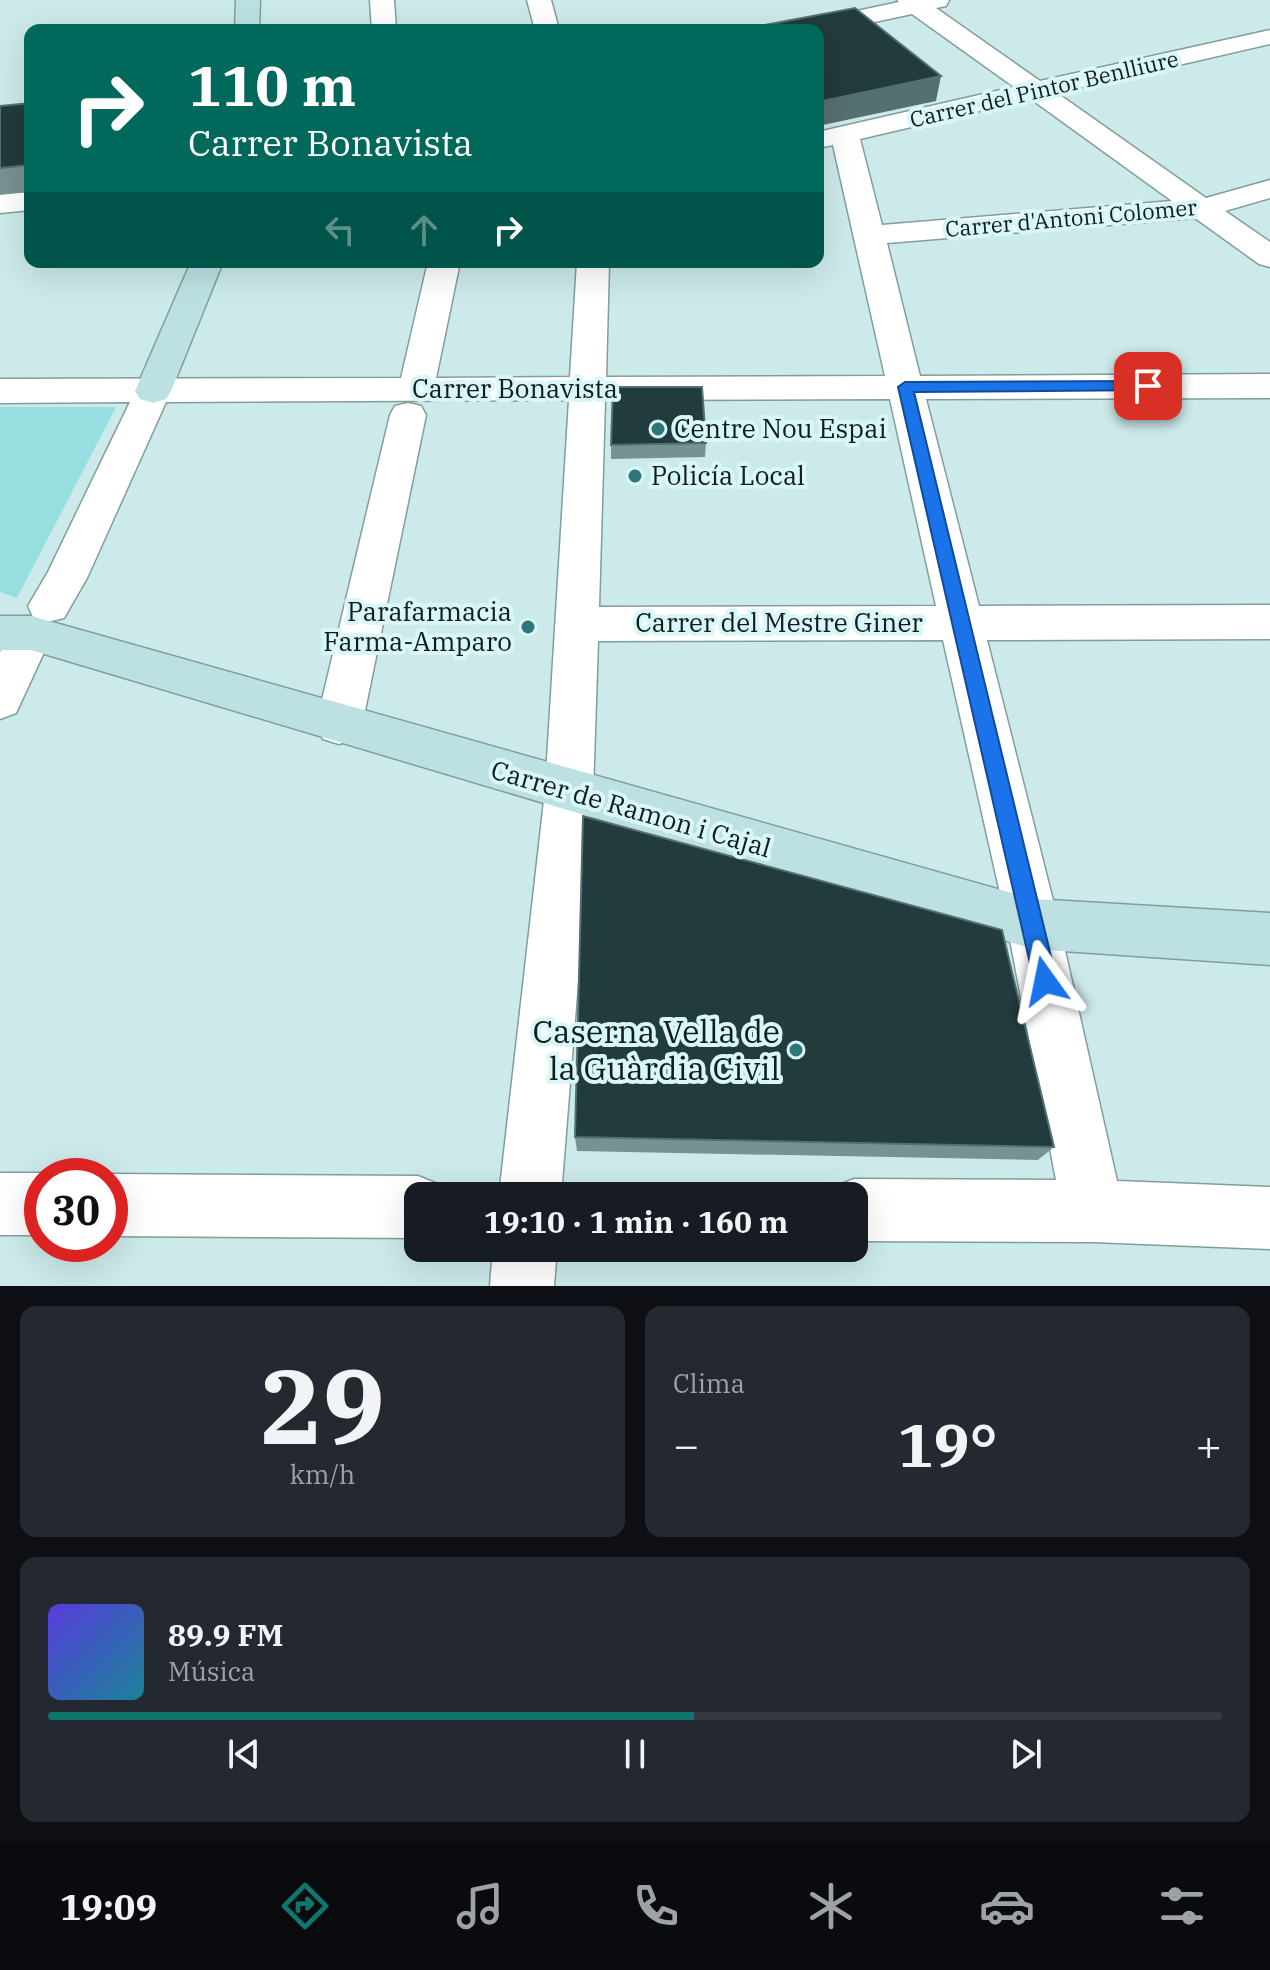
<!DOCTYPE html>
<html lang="es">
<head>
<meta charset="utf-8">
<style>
  :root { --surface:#171b24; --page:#242831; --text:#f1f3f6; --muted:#9ea1a6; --line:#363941; --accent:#0f766e }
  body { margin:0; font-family:"IBM Plex Serif",serif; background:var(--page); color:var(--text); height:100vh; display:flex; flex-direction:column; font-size:30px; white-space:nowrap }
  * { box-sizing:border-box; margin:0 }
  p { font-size:26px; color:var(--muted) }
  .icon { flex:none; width:44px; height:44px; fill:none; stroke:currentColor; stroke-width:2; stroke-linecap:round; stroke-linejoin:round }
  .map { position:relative; height:1286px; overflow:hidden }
  .side { display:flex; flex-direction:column; gap:20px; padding:20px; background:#0d0f14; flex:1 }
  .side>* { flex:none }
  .banner { position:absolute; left:24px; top:24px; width:800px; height:244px; border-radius:16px; box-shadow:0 8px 32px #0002; background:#00695c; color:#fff; overflow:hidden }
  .speed { position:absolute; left:24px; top:1158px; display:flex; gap:16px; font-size:40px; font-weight:700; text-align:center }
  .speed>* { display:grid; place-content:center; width:104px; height:104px; border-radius:50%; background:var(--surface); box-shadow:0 8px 32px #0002; line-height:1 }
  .speed .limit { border:12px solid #d22; background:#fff; color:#111 }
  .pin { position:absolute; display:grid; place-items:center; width:68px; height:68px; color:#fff; margin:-34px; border-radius:16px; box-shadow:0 4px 12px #0006 }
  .me { position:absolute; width:88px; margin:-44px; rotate:348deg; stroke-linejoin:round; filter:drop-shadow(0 0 6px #0008) }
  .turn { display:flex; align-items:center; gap:28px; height:168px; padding:0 32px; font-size:36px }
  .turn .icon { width:104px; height:104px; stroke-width:2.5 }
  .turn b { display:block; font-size:56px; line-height:68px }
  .lanes { display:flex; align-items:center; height:76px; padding:0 32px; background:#0003; justify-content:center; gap:40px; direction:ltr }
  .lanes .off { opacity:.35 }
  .big { font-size:60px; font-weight:700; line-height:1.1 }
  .side .tile { flex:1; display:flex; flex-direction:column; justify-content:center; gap:12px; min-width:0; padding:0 28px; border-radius:16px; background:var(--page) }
  .side .dial { align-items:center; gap:0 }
  .dial b { font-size:104px; line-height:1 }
  .song { display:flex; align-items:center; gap:24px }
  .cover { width:96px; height:96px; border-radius:12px; background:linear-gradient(135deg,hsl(250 70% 55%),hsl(190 70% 35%)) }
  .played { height:8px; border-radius:4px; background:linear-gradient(90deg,var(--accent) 55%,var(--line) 55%) }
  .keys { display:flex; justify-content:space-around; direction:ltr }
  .heat { display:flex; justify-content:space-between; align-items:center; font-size:44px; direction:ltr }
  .side .tiles { flex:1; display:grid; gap:20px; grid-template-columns:1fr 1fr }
  .tile:last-child { grid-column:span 2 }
  .trip { position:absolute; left:404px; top:1182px; width:464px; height:80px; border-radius:16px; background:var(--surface); box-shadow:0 8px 32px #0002; font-weight:700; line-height:80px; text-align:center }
  .menu { display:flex; height:128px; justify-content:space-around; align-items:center; background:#090b0e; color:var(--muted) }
  .menu .icon { width:56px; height:56px }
  .menu .selected { color:var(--accent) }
  .menu b { font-size:36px; color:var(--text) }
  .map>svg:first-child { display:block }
</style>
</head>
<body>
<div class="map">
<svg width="1270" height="1286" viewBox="0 0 1270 1286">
  <rect width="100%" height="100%" fill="#cceaea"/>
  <polygon fill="#97dee0" points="0,407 116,407 17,598 0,592"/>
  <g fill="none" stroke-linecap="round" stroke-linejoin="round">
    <g stroke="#819d9e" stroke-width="3">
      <g id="street">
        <polygon points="370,0 394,0 396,30 372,30"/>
        <polygon points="527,0 551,0 559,30 535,30"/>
        <path d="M897 0H949L946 6 936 8 1040 81 1270 30V44L1057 93 1206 198 1270 180V198L1225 211 1270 242V267L1259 264 1195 218 887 243 920 376 1270 374V398L926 399 979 606 1270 605V639L987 640 1059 924 1117 1181 1270 1187V1249L1093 1242 854 1241V1196H829L832 1188 854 1179 1056 1180 1007 924 943 640 598 641 593 792 561 1196H499L545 792 569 400 166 402 87 578 64 618 47 622 53 633 16 713 0 719V652L16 621 33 617 28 606 48 572 130 402 0 403V379L401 378 428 262H460L436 378 570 377 577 262H609L606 377 885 376 833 145 818 148V132L1014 87 912 14 818 34V30H788L791 25 899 2ZM1031 99 1172 201 882 225 860 139ZM890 399 936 606 599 607 605 400Z"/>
        <polygon points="30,192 30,210 0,213 0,195"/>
        <polygon points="408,403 421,406 426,415 362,725 355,739 339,744 323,739 316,725 390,415 395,406"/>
        <polygon points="0,1173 42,1173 49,1176 42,1176 42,1235 0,1235"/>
        <polygon points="110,1174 418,1176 440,1185 444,1196 418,1196 418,1238 110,1236 110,1176 105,1176"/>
        <polygon points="493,1248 557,1248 554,1286 490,1286"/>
      </g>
    </g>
    <g stroke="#819d9e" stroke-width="3">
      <g id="secondary">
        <polygon points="236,0 260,0 259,30 235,30"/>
        <polygon points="191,262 223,262 171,391 166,399 153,403 140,399 135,391"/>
        <polygon points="0,616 31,616 1033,899 1270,913 1270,965 1033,949 31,650 0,650"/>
      </g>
    </g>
    <use href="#street" fill="#fff" fill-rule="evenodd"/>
    <use href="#secondary" fill="#bde1e2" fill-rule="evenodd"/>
  </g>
  <g fill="#779293">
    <polygon points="30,103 30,192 0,194 0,106"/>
    <polygon points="706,443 705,457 611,459 611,445"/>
    <polygon points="575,1137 1054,1147 1038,1160 577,1151"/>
  </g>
  <polygon fill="#557070" points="941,76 936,101 818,126 818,102"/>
  <g fill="#223b3c" stroke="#557070" stroke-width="2">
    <polygon points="855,8 941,76 818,102 818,30 739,30"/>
    <polygon points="30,103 30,165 0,168 0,106"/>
    <polygon points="613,387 702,387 706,443 611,445"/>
    <polygon points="583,816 1002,930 1054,1147 575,1137"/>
  </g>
  <polygon fill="#1a73e8" stroke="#114b97" stroke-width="2" points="1148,381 1156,386 1154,390 914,392 1057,981 1053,989 1045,992 1037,989 1034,981 898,387 905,382"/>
  <g fill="#2c7679" stroke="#d9f7f8" stroke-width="3">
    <circle cx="658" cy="429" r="8"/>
    <circle cx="635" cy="476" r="8"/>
    <circle cx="528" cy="627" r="8"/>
    <circle cx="796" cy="1050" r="8"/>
  </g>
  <g text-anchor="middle" stroke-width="8" stroke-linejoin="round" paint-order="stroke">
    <g font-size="22" fill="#111c1c" stroke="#d9f7f8">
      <text transform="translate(1044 89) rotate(-13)" y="8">Carrer del Pintor Benlliure</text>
      <text transform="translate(1071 218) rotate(-5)" y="8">Carrer d'Antoni Colomer</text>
    </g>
    <g font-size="26" fill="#111c1c" stroke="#d9f7f8">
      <text x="515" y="398">Carrer Bonavista</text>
      <text x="779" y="632">Carrer del Mestre Giner</text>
      <text transform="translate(631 809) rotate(16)" y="9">Carrer de Ramon i Cajal</text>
    </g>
    <g font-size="26" fill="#111c1c" stroke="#d9f7f8" text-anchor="start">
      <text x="674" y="438">Centre Nou Espai</text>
      <text x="651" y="485">Policía Local</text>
      <text x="512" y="621" text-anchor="end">Parafarmacia<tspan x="512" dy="30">Farma-Amparo</tspan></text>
    </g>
    <g font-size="32" fill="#111c1c" stroke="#d9f7f8" text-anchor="end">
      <text x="780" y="1043">Caserna Vella de<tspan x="780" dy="37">la Guàrdia Civil</tspan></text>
    </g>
  </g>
</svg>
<div class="speed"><div class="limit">30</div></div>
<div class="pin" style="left:1148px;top:386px;background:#d93025"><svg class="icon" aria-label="arrive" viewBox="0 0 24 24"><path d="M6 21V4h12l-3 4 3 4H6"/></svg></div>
<svg class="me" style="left:1045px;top:981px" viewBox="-20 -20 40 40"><path d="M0-17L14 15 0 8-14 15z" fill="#1a73e8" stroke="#fff" stroke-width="4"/></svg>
<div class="trip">19:10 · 1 min · 160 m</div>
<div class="banner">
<div class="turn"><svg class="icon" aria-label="right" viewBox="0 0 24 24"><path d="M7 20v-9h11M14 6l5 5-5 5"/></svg><div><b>110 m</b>Carrer Bonavista</div></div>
<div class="lanes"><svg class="icon off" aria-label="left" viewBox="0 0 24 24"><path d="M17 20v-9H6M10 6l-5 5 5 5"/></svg><svg class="icon off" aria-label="ahead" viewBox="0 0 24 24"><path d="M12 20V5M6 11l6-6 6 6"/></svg><svg class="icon" aria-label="right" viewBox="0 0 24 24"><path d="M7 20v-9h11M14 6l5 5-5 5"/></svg></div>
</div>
</div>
<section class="side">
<div class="tiles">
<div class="tile dial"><b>29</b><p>km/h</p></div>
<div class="tile"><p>Clima</p>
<div class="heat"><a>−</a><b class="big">19°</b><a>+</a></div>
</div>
<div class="tile">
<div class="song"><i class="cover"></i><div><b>89.9 FM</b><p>Música</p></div></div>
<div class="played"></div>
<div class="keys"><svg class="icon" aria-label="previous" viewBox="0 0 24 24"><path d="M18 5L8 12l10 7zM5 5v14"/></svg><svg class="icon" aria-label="pause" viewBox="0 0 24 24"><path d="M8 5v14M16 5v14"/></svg><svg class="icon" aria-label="next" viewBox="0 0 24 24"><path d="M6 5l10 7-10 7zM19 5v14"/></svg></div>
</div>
</div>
</section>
<nav class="menu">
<b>19:09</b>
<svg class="icon selected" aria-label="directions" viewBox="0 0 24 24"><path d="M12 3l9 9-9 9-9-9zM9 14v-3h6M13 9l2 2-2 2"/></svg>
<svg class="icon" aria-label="music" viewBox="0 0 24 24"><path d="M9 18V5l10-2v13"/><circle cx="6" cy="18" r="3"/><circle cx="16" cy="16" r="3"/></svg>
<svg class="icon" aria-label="phone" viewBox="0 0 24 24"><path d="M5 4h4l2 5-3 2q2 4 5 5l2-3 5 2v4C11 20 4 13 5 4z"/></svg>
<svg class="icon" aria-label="climate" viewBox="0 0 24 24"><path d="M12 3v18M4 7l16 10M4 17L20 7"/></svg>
<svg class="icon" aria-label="car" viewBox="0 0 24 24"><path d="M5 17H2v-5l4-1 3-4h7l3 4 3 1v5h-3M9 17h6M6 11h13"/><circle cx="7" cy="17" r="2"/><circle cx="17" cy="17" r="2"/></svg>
<svg class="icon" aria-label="filters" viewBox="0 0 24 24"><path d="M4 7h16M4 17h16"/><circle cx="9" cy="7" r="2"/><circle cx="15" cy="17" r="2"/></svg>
</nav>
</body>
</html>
